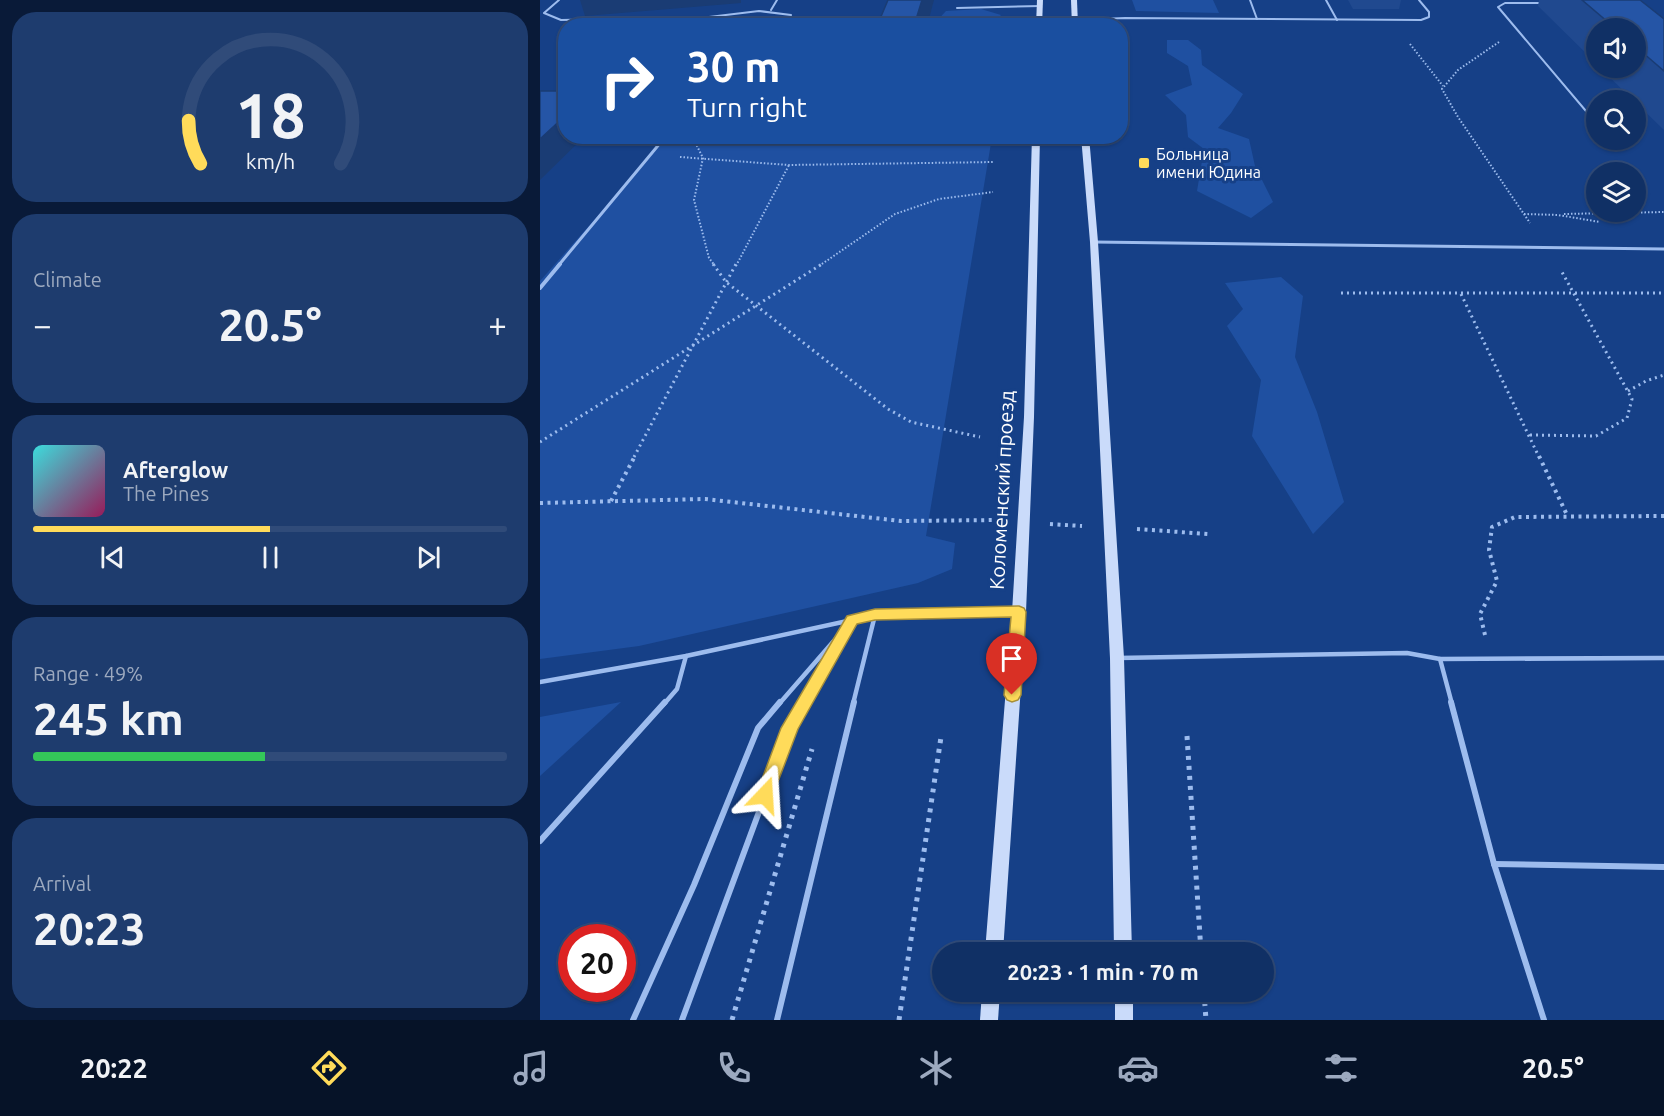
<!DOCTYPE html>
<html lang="en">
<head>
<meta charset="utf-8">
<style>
  :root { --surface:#103065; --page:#1e3c6e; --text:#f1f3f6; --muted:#9ca9bf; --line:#304b79; --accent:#ffdb5a }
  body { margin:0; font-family:Ubuntu,sans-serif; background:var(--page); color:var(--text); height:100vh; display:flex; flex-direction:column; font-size:22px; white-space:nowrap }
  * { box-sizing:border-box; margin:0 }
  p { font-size:20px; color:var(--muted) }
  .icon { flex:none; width:33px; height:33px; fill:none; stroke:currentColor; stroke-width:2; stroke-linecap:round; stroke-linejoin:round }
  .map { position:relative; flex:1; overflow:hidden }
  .side { display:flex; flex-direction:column; gap:12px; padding:12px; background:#091a38; width:540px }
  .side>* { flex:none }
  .guide { position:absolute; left:18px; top:18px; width:570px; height:126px; border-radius:24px; box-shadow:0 2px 4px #0004,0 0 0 2px var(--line); background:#1a4fa0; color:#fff; overflow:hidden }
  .tools { position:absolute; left:1046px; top:18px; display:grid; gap:12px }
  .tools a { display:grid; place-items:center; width:60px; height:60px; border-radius:50%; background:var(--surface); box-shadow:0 2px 4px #0004,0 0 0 2px var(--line); font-size:30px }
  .speed { position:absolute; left:18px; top:924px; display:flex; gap:12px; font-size:30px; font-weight:700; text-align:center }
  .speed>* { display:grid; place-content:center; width:78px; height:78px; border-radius:50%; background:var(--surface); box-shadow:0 2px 4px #0004,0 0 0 2px var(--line); line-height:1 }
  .speed .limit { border:9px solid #d22; background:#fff; color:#111 }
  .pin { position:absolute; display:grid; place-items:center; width:51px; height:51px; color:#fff; margin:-62px -26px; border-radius:50% 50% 50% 0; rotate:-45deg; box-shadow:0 0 6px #0007 }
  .pin .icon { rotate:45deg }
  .me { position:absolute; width:66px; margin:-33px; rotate:20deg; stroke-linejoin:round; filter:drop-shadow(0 0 4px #0008) }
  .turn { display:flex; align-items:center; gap:21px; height:126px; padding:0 30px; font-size:27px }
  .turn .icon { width:78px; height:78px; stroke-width:2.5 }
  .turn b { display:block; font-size:42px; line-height:51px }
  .big { font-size:45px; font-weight:700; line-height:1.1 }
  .side .card { flex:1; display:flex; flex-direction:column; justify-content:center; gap:9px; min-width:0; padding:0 21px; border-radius:24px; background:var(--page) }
  .side .dial { align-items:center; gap:0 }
  .dial svg { height:156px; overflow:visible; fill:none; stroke:var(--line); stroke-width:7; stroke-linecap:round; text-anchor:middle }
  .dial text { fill:var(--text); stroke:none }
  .song { display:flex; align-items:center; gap:18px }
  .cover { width:72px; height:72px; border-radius:9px; background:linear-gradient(135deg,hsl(180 70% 55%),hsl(330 70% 35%)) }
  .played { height:6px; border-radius:3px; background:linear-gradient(90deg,var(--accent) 50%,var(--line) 50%) }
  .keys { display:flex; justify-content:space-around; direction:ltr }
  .heat { display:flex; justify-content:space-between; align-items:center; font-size:33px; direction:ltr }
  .charge { height:9px; border-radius:4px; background:linear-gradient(90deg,#34c759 49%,var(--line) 0) }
  .trip { position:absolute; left:392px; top:942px; width:342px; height:60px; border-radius:30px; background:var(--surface); box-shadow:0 2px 4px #0004,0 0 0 2px var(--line); font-weight:700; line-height:60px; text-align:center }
  .menu { display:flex; height:96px; justify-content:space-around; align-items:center; background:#061328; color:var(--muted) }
  .menu .icon { width:42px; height:42px }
  .menu .selected { color:var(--accent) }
  .menu b { font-size:27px; color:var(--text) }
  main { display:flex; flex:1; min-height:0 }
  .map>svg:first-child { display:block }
</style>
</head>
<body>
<main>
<section class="side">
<div class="card dial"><svg viewBox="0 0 100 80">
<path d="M14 69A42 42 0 1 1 86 69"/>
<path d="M14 69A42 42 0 0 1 8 47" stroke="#ffdb5a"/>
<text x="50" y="56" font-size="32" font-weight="700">18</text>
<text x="50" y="72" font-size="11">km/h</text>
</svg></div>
<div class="card"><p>Climate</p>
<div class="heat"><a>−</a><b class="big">20.5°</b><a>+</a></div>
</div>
<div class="card">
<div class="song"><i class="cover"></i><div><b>Afterglow</b><p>The Pines</p></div></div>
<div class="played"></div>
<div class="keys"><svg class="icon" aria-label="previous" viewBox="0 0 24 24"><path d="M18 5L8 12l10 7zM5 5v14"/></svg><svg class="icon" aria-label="pause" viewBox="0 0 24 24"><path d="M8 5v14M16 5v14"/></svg><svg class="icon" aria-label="next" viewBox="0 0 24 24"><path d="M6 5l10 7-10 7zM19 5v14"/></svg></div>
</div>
<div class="card"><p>Range · 49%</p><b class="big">245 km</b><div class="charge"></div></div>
<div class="card"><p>Arrival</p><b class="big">20:23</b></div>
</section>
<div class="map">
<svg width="1124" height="1020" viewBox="0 0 1124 1020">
  <rect width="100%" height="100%" fill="#164087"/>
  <g fill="#1f50a1">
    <polygon points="592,0 673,0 679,13 596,11"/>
    <polygon points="441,9 461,15 456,20 410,25 395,23 406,11"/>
    <polygon points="627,40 648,40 661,50 662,65 703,94 691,113 678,128 709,139 715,166 733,202 711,218 657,191 664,149 648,137 646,115 625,95 652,85 648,66 627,53"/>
    <polygon points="224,136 255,143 452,137 386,536 415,543 412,569 378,583 99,646 0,659 0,281 128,137"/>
    <polygon points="741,277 763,296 755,357 777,412 804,502 773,534 712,436 721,380 687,326 703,309 685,283"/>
    <polygon points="81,702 0,776 0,717"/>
  </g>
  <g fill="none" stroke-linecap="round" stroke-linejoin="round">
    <g stroke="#9dbcee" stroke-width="2" stroke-dasharray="1.5 2" stroke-linecap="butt">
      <polyline points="959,42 918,70 902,89 918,117 990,223"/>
      <polyline points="870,44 903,86"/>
      <polyline points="152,136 163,158 154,200 169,258 175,266"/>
      <polyline points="140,157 249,165 454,162"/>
      <polyline points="984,214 1018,215 1060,222"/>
      <polyline points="1024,214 1124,212"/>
      <polyline points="196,266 249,165"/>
      <polyline points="279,266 355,214 399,199 453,192"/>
    </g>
    <g stroke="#9dbcee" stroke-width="3" stroke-dasharray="2 4" stroke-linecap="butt">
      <polyline points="173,264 186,282 348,409 371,422 440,437"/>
      <polyline points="801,293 1124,293"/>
      <polyline points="921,294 999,457"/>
      <polyline points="1088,391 1106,381 1124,375"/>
      <polyline points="990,435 1056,436 1087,418 1092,399 1022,272"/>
      <polyline points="0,442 282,264"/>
      <polyline points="94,457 196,264"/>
    </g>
    <g stroke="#9dbcee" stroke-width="4" stroke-dasharray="3 4.5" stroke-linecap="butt">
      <polyline points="999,456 1027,515"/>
      <polyline points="71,501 95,456"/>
      <polyline points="0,503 165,499 361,521 458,520"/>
      <polyline points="510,524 542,526"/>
      <polyline points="597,529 668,534"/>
      <polyline points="945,635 940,614 957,581 949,550 952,527 975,517 1124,516"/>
    </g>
    <g stroke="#9dbcee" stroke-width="5" stroke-dasharray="4 6" stroke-linecap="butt">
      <polyline points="647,736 661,952"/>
      <polyline points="664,992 666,1020"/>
      <polyline points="192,1020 272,749"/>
      <polyline points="359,1020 401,737"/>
    </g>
    <g stroke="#9dbcee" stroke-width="2">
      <polyline points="19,0 4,13 21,20 169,17 219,11 251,15 245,26"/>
      <polyline points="710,0 717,19"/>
      <polyline points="786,0 797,20"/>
      <polyline points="1003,3 965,3 958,7 1051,117"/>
      <polyline points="417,8 500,6"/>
      <polyline points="231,10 237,0"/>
      <polyline points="535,20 585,18 881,20 889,17 889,12 879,0"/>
    </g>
    <g stroke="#9dbcee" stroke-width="3">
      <polyline points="1049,115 1056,123"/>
      <polyline points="554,242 1124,249"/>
      <polyline points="18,266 126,136"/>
    </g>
    <polyline stroke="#9dbcee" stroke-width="4" points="0,288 20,264"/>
    <g stroke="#9dbcee" stroke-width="4.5">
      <polyline points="578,658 867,653 900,659 1124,658"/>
      <polyline points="900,659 912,704"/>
      <polyline points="0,682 146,656 335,615 477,612"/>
      <polyline points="124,704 137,689 146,656"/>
      <polyline points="239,704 312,620"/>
      <polyline points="264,704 306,630"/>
      <polyline points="313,704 335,615"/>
    </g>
    <g stroke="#9dbcee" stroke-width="6">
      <polyline points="911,702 954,864 1004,1020"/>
      <polyline points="0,841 125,702"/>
      <polyline points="954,864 1124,867"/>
      <polyline points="93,1020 154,885 218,728 240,702"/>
      <polyline points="142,1020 250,728 265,702"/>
      <polyline points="237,1020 314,702"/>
    </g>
    <g fill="#cadbfa" fill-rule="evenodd">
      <polygon points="497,0 503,0 502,26 496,26"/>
      <polygon points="531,0 537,0 538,26 532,26"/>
      <polygon points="492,136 500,136 494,417 486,612 463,952 445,952 472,612 484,417"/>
      <polygon points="541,136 549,136 558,242 584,658 592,952 574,952 570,658 550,242"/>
      <polygon points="442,992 460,992 458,1020 440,1020"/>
      <rect x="575" y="992" width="18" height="28"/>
    </g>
  </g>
  <g fill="#20498f">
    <polygon points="808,0 861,0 859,9 813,9"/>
    <polygon points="999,0 1100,0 1124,19 1124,130 1060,68 1095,68 1095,28 1056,28 1056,63 998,6"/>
  </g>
  <g fill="#1a3c74">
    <polygon points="40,0 201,0 201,3 45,16"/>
    <polygon points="382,0 394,0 387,26 374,26"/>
    <polygon points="26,115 26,136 45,136 0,180 0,139"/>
  </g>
  <g fill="#2555a6" stroke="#1a3c74" stroke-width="1.5">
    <polygon points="348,0 382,0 374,26 337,26"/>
    <polygon points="1042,0 1100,0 1124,19 1124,71 1095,46 1095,28 1075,28"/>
    <polygon points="0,91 26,91 26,115 0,139"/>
  </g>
  <polygon fill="#ffdb5a" stroke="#a68e3a" stroke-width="1.5" points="479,606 484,608 486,612 481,695 478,700 472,702 467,700 464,695 471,617 335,620 317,624 258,729 231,800 225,802 219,800 216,795 241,728 307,616 335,609"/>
  <rect fill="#ffdb5a" stroke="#164087" stroke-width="2" x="598" y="157" width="12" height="12" rx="3"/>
  <g text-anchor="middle" stroke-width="6" stroke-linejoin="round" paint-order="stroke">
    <g font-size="16" fill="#fff" stroke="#164087" text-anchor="start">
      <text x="616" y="160">Больница<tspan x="616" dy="18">имени Юдина</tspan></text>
    </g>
    <g font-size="20" fill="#fff" stroke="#164087">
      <text transform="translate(462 490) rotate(-87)" y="7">Коломенский проезд</text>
    </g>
  </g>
</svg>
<div class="tools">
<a><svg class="icon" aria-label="sound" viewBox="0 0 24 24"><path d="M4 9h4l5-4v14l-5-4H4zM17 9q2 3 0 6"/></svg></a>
<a><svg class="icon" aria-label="search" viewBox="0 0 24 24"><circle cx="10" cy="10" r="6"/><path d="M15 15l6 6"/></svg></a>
<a><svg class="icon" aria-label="layers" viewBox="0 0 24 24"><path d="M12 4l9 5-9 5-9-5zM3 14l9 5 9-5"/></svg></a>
</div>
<div class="speed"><div class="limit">20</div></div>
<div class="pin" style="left:472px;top:695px;background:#d93025"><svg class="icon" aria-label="arrive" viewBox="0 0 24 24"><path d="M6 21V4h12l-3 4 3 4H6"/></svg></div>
<svg class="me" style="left:225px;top:795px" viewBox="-20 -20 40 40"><path d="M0-17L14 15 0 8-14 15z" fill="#ffdb5a" stroke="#fff" stroke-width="4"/></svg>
<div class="trip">20:23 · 1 min · 70 m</div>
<div class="guide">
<div class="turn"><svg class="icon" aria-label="right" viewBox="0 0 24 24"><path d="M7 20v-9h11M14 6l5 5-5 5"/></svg><div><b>30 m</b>Turn right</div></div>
</div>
</div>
</main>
<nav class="menu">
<b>20:22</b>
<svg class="icon selected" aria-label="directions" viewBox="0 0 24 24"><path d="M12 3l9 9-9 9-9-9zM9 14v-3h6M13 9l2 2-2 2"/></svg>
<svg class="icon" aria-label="music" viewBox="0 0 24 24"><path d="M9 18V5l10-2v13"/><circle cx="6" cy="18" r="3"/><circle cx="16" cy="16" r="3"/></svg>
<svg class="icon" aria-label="phone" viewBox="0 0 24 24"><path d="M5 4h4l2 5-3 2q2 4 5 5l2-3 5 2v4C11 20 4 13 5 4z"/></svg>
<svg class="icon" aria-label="climate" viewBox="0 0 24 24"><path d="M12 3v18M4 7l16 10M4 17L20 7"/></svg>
<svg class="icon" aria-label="car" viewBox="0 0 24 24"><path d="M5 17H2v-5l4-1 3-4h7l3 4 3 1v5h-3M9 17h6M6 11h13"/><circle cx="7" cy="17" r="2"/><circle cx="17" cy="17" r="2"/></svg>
<svg class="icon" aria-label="filters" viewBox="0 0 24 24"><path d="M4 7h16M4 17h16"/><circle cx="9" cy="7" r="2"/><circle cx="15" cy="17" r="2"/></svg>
<b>20.5°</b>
</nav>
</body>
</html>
